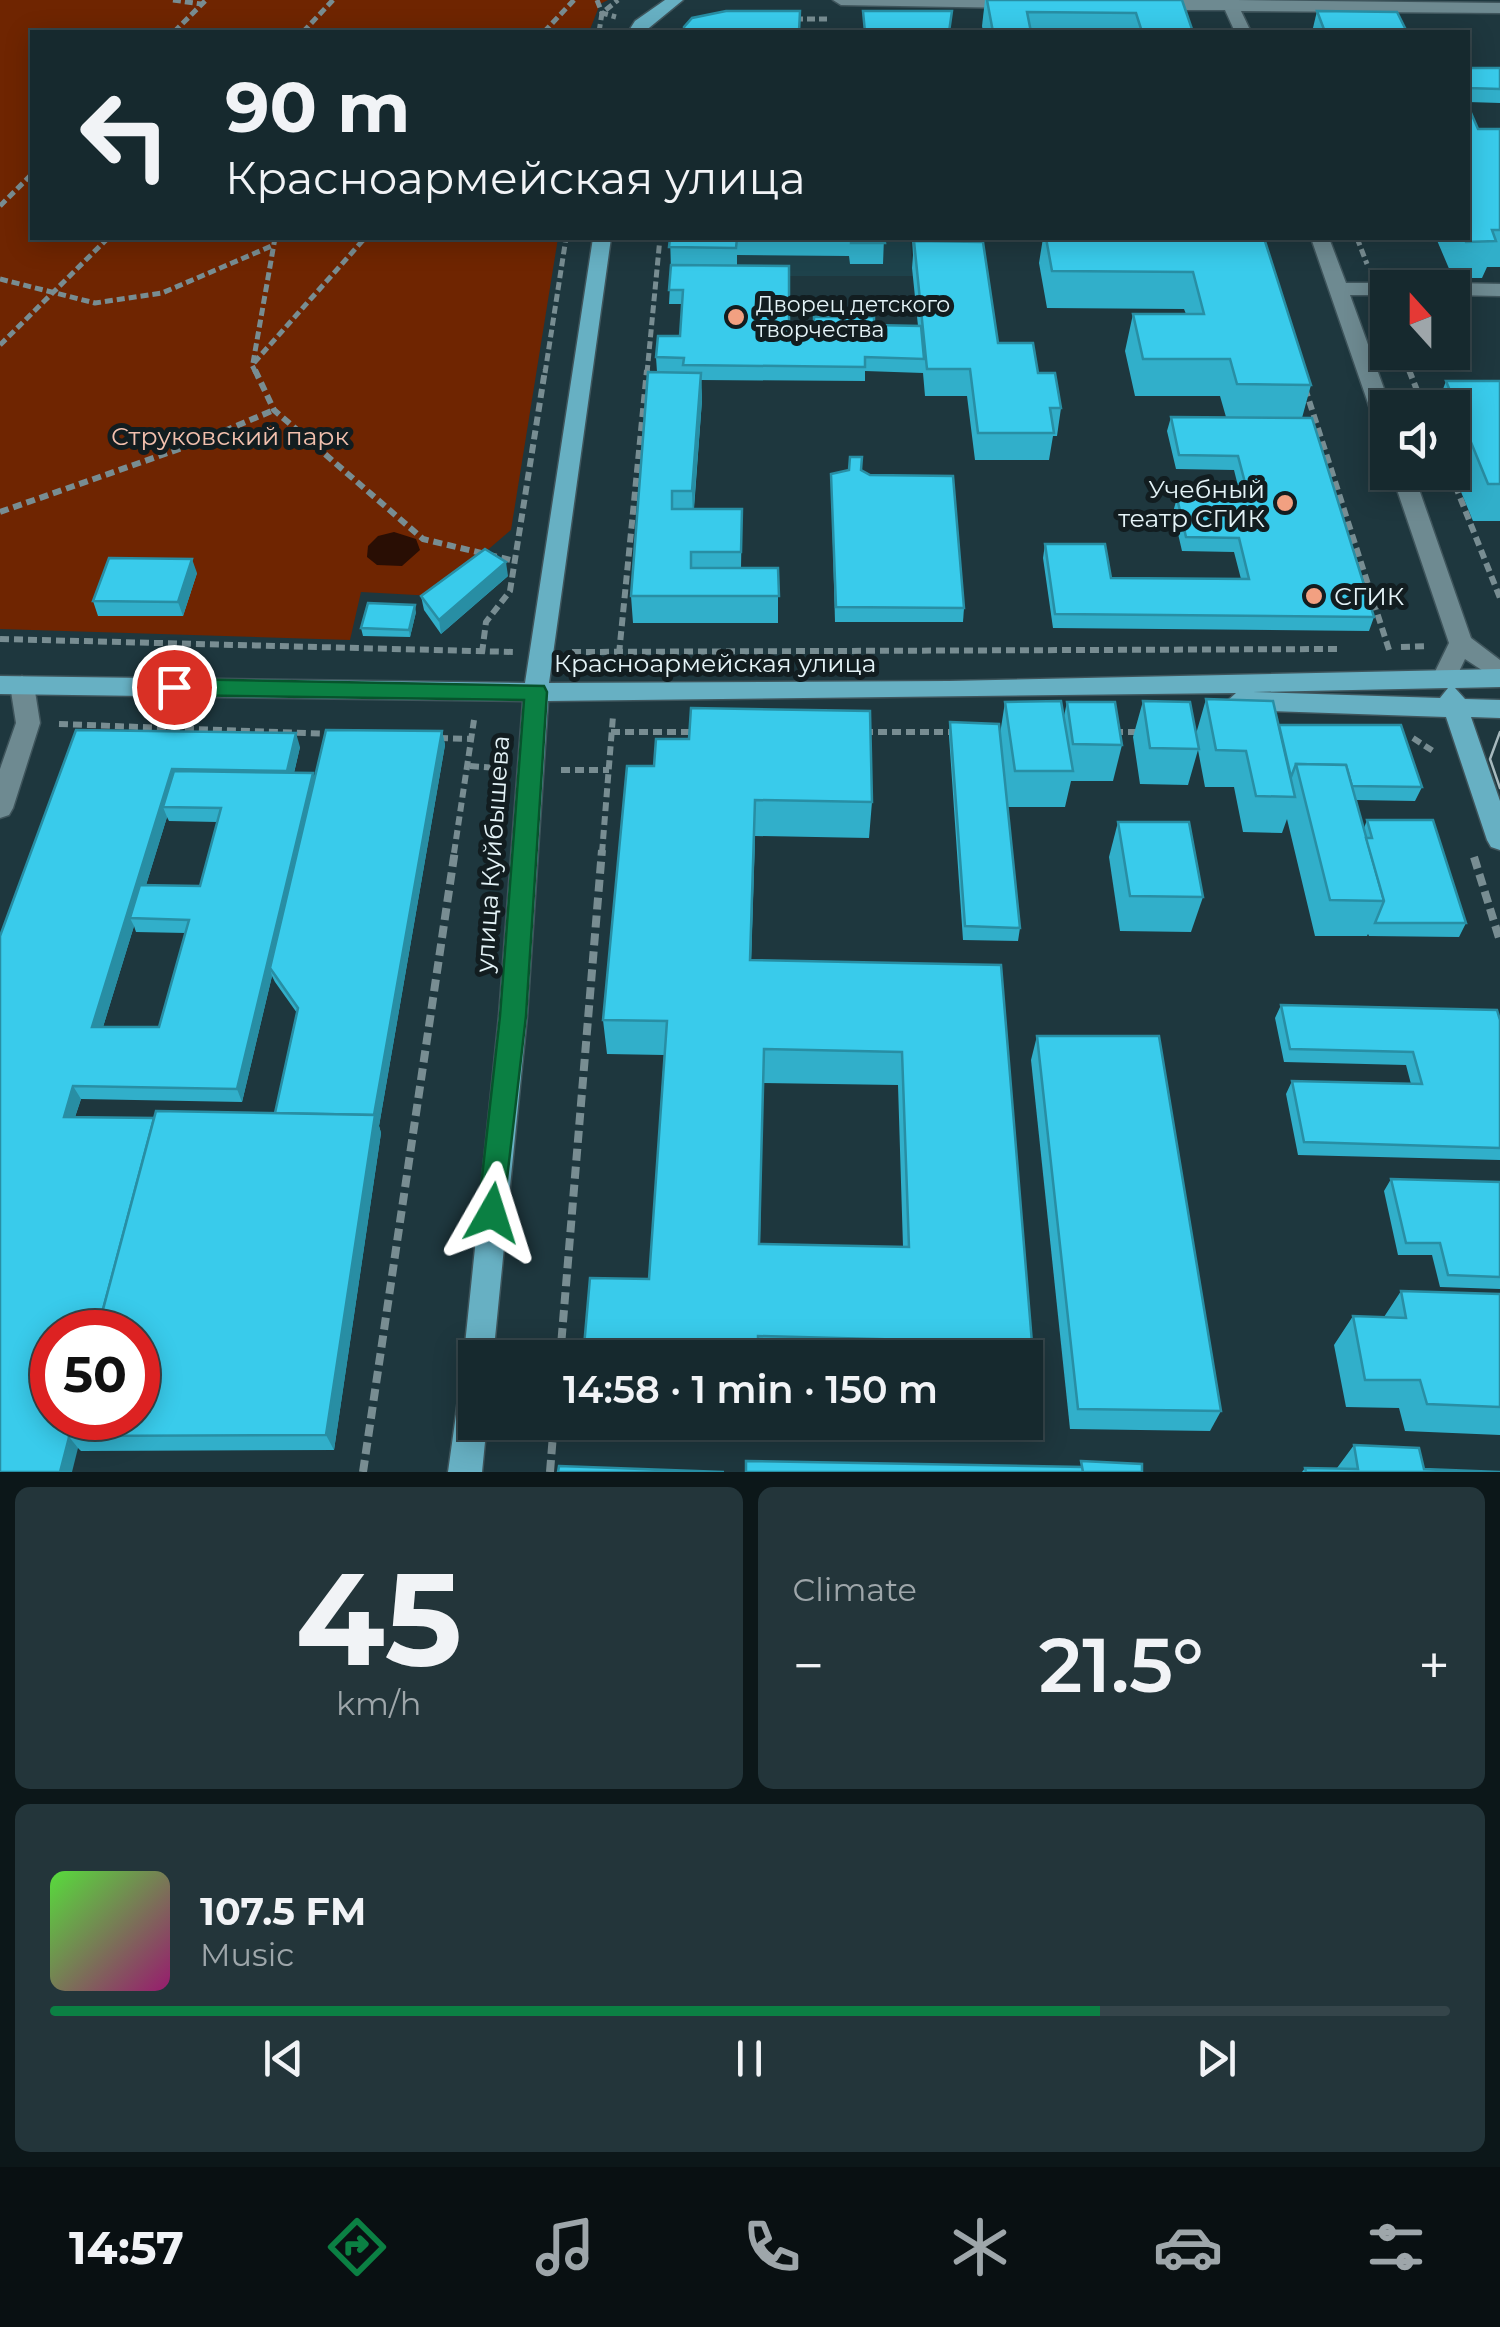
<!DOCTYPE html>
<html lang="en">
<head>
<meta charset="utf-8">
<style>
  :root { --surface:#16292e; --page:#23353a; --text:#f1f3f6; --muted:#9ea6aa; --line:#35454a; --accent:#0b8043 }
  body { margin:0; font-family:Montserrat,sans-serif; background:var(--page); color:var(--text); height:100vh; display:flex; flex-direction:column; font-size:38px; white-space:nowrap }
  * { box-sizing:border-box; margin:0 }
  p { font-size:32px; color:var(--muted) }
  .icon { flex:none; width:55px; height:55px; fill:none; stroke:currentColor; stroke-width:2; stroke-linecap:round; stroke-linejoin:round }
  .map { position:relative; height:1472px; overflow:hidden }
  .sheet { display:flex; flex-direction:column; gap:15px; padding:15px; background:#0c1719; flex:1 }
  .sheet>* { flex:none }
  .banner { position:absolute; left:30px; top:30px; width:1440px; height:210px; border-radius:0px; box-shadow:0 5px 25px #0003,0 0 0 2px var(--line); background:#16292e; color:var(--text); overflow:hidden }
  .needle { width:65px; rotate:339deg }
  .buttons { position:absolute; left:1370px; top:270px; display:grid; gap:20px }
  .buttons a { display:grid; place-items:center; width:100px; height:100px; border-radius:0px; background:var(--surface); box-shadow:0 5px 25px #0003,0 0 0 2px var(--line); font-size:50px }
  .speed { position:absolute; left:30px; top:1310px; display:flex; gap:20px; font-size:50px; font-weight:700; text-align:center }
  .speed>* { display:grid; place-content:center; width:130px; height:130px; border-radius:50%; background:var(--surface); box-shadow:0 5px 25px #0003,0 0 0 2px var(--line); line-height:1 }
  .speed .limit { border:15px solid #d22; background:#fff; color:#111 }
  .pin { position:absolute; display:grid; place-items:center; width:85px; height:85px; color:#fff; margin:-42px; border:5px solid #fff; border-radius:50%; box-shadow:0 2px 10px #0007 }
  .me { position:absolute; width:110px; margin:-55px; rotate:6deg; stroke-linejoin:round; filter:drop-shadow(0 0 8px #0008) }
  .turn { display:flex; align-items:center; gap:35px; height:210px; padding:0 30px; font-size:45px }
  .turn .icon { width:130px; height:130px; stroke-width:2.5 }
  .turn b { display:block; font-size:70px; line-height:85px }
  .big { font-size:75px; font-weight:600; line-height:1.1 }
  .sheet .card { flex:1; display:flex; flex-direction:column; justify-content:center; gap:15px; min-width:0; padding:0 35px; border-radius:15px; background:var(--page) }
  .sheet .dial { align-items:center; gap:0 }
  .dial b { font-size:130px; line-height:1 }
  .song { display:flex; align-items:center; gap:30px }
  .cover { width:120px; height:120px; border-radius:15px; background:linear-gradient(135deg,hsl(110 70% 55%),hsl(320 70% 35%)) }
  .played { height:10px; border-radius:5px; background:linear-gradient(90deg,var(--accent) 75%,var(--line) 75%) }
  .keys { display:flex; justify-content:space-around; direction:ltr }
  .heat { display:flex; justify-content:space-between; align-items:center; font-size:55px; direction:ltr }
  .sheet .tiles { flex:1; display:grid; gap:15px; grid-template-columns:1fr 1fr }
  .card:last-child { grid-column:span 2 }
  .trip { position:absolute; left:458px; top:1340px; width:585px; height:100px; border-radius:0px; background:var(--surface); box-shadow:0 5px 25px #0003,0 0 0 2px var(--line); font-weight:600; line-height:100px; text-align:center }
  .dock { display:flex; height:160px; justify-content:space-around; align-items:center; background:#091012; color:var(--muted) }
  .dock .icon { width:70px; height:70px }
  .dock .selected { color:var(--accent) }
  .dock b { font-size:45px; color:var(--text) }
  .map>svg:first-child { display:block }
</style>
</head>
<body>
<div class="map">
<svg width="1500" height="1472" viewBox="0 0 1500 1472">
  <rect width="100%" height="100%" fill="#1e373e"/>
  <polygon fill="#1e424b" points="672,238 910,238 913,276 669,276"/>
  <polygon fill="#6f2501" points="0,0 608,0 600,4 589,32 32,32 32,238 558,238 511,530 434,596 361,592 350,640 0,629"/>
  <polygon fill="#290e04" points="394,532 416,539 420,550 402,566 377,565 367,557 368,546 378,536"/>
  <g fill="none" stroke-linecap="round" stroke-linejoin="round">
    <g stroke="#3f555c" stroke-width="3">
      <g id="minor">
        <polygon points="833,0 1021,0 1023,3 1015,8 841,5"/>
        <polygon points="1236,0 1500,3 1500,13 1241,11 1251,32 1235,32 1225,10 1150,10 1142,5 1150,0"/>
        <polygon points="1311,238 1329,238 1346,283 1388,283 1397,288 1388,288 1388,295 1350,295 1391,408 1388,408 1388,436 1377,429"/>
        <polygon points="1452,283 1500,284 1500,296 1452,295 1452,288 1443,288"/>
        <polygon points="1391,472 1413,472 1471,638 1500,660 1500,682 1465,659 1453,684 1435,684 1432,678 1449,643"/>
        <polygon points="22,676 34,685 40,723 13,808 9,815 0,818 0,769 16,723 10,685"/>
      </g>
    </g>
    <g stroke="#3f555c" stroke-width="3">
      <g id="major">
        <polygon points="665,0 683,0 644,32 628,32 635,21"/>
        <path d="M593 238H611L549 683 949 681 1500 669V687L1455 688 1465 699 1500 700V718L1471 717 1500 801V850L1491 847 1487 840 1446 717 1239 710 1227 701 1236 693 548 701 527 1016 493 1358H475V1422H487L482 1472H448L463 1364 499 1016 523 701 0 694V676L525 683ZM1448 688 1440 698 1253 692Z"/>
      </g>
    </g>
    <g stroke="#788d92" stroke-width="5" stroke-dasharray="8 4" stroke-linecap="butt">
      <polyline points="173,0 201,4"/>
      <polyline points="597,0 602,13 616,17"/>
      <polyline points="795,19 828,19"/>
      <polyline points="174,32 206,0"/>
      <polyline points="303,32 333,0"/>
      <polyline points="544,32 574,0"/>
      <polyline points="599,32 602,13 618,0"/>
      <polyline points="0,206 32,174"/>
      <polyline points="1357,238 1367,264"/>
      <polyline points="0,279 95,303 162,293 274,245"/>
      <polyline points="0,345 108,238"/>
      <polyline points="1402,352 1410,373"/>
      <polyline points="253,363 275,238"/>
      <polyline points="256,373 252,365 365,238"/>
      <polyline points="545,373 566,238"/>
      <polyline points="647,373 660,238"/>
    </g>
    <g stroke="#788d92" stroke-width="6" stroke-dasharray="9 5" stroke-linecap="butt">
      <polyline points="255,370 274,410 423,539 515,561"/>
      <polyline points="1409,370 1424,408"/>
      <polyline points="1305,388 1390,653"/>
      <polyline points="1450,472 1500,598"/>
      <polyline points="0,512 196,443 274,410"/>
      <polyline points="0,639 514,652"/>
      <polyline points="1401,647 1429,646"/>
      <polyline points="572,652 1339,649"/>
      <polyline points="482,653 486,622 510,591 545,370"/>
      <polyline points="619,654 647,370"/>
      <polyline points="59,724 331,734"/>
      <polyline points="611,732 697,732"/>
      <polyline points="864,732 957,732"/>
      <polyline points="1114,732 1142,732"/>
      <polyline points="439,738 473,739"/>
      <polyline points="1413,738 1436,753"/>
      <polyline points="470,766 498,768"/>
      <polyline points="561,770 609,770"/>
      <polyline points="454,853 474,720"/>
      <polyline points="602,853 613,716"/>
    </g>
    <g stroke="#788d92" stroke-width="8" stroke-dasharray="12 6" stroke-linecap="butt">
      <polyline points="1474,857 1500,941"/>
      <polyline points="560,1358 602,850"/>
      <polyline points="363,1472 455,850"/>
      <polyline points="550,1472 554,1422"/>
    </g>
    <use href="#minor" fill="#6e8a91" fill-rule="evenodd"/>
    <use href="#major" fill="#67b0c3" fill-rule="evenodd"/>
    <polyline stroke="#a7b9be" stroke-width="2.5" points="1500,732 1490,759 1500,788"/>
  </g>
  <g fill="#31afca" fill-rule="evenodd">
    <polygon points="985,0 1182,0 1193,32 983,32 982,26"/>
    <polygon points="1317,11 1407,32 1312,32"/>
    <polygon points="1468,68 1500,68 1500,103 1468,102"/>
    <polygon points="1478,129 1500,129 1500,267 1487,267 1482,278 1453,278 1436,238 1468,238"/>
    <polygon points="670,238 884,238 883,264 850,264 849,256 737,255 737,265 789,334 813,334 874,325 918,326 912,268 913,255 912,238 979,238 998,343 1038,373 1061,408 1057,436 1053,436 1049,460 975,460 967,396 925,396 923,373 865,371 865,381 701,380 702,400 694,509 742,509 741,568 778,568 778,623 633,623 631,596 657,372 656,357 680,336 682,304 669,304 671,268"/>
    <polygon points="1043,238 1264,238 1311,385 1302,418 1374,617 1369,631 1053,628 1043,558 1045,544 1111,578 1241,579 1234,552 1182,551 1173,512 1177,498 1241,498 1234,470 1176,469 1167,431 1171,417 1226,417 1220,396 1135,396 1125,351 1133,314 1186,314 1184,309 1047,308 1039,263"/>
    <polygon points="1446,381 1500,381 1500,521 1473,521 1452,470 1452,408 1436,408"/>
    <polygon points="861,470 870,475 964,608 963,622 835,622 831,474"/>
    <polygon points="197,573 183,616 98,616 93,601"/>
    <polygon points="508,576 441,634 424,610 421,596"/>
    <polygon points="416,612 410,637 363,636 361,628"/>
    <polygon points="1206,699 1279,725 1422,787 1415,801 1356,800 1364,828 1367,820 1466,923 1459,937 1369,936 1368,934 1367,936 1315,936 1287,819 1282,833 1243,832 1234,787 1205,787 1198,750 1188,785 1140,784 1133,737 1143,701 1196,734"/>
    <polygon points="1005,702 1064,716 1067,702 1122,745 1113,781 1071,781 1065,807 1008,807 1004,778 1020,928 1018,941 963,940 949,736 950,722 1000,734"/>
    <path d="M76 730 300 747 294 773 314 779 442 731 445 745 379 1126 381 1133 334 1450 81 1451 78 1448 0 1472ZM167 817 169 821 217 822 200 886 146 885ZM134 926 136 932 186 933 159 1027H103ZM272 976 275 982 297 1013 275 1113 154 1118 75 1117 81 1099 242 1102Z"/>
    <path d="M627 766 872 802 869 838 755 836 751 960 1001 965 1032 1343 1025 1366V1358H583L649 1279 664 1055 607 1054 603 1020ZM763 1083 898 1085 903 1247 760 1244Z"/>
    <polygon points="1118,822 1203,897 1191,932 1120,931 1109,857"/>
    <polygon points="1281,1005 1500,1020 1500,1160 1298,1155 1286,1094 1292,1081 1411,1084 1406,1065 1284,1062 1275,1018"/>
    <polygon points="1037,1036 1221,1411 1210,1431 1070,1429 1031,1060"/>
    <polygon points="1391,1179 1500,1182 1500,1289 1440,1287 1432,1255 1398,1255 1384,1191"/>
    <polygon points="1401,1291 1500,1294 1500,1435 1405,1431 1399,1408 1346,1407 1334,1345 1353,1316 1384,1317"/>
    <polygon points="1354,1445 1424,1469 1500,1472 1302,1472 1305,1468 1337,1468"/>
  </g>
  <g fill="#288ea4">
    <polygon points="701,373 702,400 693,518 692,491"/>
    <polygon points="192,559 197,573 183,616 178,602"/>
    <polygon points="506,562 508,576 441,634 439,620"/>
    <polygon points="415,605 416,612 410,637 409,630"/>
    <polygon points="442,731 445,745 379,1126 381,1133 334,1450 326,1435 373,1119"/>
    <polygon points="296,733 300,747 291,785 287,771"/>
    <polygon points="172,769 177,783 163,807 167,817 136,918 130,918 134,926 99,1040 92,1027"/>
    <polygon points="313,773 317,787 270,968 272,976 242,1102 237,1089"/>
    <polygon points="755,800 755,836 750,994 750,960"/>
    <polygon points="73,1086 81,1099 71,1129 64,1117"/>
    <polygon points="70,1438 78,1448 72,1472 60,1472"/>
  </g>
  <g fill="#39cbeb" stroke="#288ea4" stroke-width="2.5" fill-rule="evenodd">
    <polygon points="987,0 1182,0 1193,32 1142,32 1136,13 1027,12 1031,32 993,32"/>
    <polygon points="726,11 800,11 799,32 684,32 684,27 692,18"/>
    <polygon points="863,11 952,11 949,32 865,32"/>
    <polygon points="1317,11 1397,12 1407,32 1325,32"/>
    <polygon points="1468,68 1500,68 1500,89 1468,88"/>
    <polygon points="1468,106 1478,129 1500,129 1500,230 1492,230 1496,241 1466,242 1464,238 1468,238"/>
    <polygon points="670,238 737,238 736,248 669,247"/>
    <polygon points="851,238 884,238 885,243 851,243"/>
    <polygon points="915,238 979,238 980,242 916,241"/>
    <polygon points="1046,238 1264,238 1311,385 1237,384 1230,359 1143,359 1133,314 1204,314 1193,272 1052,271"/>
    <polygon points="914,241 983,242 998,343 1033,343 1038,373 1055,373 1061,408 1050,408 1054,433 978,433 970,369 927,369"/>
    <polygon points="671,265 789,266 789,334 814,334 814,317 874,317 874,325 921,326 924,359 865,357 865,367 683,365 684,358 656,357 658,336 680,336 683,290 669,290"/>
    <polygon points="648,372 701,373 692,491 672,491 672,509 742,509 741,552 691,552 691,568 778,568 779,596 631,596"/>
    <polygon points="1446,381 1500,381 1500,484 1488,484"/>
    <polygon points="1171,417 1312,418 1374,617 1055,614 1045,544 1105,544 1111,578 1249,579 1239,538 1186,537 1177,498 1249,498 1238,456 1179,455"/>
    <polygon points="850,457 862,457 861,470 870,475 953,476 964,608 836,607 831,474 849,470"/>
    <polygon points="485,549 506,562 439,620 421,596"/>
    <polygon points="109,558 192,559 178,602 93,601"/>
    <polygon points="368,603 415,605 409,630 361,628"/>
    <polygon points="1206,699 1273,701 1295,797 1256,796 1246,751 1216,750"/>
    <polygon points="1061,701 1073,771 1015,771 1005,702"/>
    <polygon points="1143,701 1190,702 1199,749 1150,748"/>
    <polygon points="1067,702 1115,702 1122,745 1073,744"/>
    <path d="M691 708 870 711 872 802 755 800 750 960 1001 965 1032 1343 758 1336V1358H583L590 1278 649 1279 667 1021 603 1020 627 766H654L656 739H689ZM764 1049 902 1052 909 1247 759 1244Z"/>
    <polygon points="950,722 999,724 1020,928 965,926"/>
    <polygon points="1279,725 1401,725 1422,787 1352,786 1346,765 1296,764 1291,777"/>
    <polygon points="76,730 296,733 287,771 172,769 92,1027 159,1027 189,920 130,918 140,885 200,886 221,808 163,807 174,771 313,773 237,1089 73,1086 64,1117 154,1118 97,1332 52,1332 52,1418 74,1418 60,1472 0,1472 0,936"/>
    <polygon points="326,730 442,731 374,1115 275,1113 298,1008 270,968"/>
    <polygon points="1296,764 1346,765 1384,901 1330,900"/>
    <polygon points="1367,820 1433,820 1466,923 1375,923 1384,901 1366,838 1372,838"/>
    <polygon points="1118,822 1189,822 1203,897 1130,896"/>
    <polygon points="1281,1005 1497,1010 1500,1020 1500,1148 1304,1142 1292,1081 1422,1084 1413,1052 1290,1049"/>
    <polygon points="1037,1036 1159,1036 1221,1411 1078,1409"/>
    <polygon points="156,1111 375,1115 326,1435 69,1436 74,1418 138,1418 138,1332 97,1332"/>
    <polygon points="1391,1179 1500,1182 1500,1277 1448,1275 1440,1243 1406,1243"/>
    <polygon points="1401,1291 1500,1294 1500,1407 1427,1404 1420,1380 1365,1380 1353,1316 1406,1318"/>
    <polygon points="1354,1445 1419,1448 1424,1469 1500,1472 1306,1472 1305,1468 1358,1469"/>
    <polygon points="746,1461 1083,1467 1083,1472 746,1472"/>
    <polygon points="1081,1461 1142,1464 1142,1472 1083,1472"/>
    <polygon points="559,1466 724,1472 558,1472"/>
  </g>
  <polygon fill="#0b8043" stroke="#07532c" stroke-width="2.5" points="174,679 544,686 547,692 526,1016 502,1222 492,1226 482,1222 478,1213 500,1016 524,700 174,695 163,687"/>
  <g fill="#f2a081" stroke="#121d20" stroke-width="4">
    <circle cx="736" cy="317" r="10"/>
    <circle cx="1285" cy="503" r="10"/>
    <circle cx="1314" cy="596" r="10"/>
  </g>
  <g text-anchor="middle" stroke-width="10" stroke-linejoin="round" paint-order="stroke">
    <g font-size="22" fill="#e4f3f7" stroke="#121d20" text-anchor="start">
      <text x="756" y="312">Дворец детского<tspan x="756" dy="25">творчества</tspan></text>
    </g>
    <g font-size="25" fill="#f2c0ae" stroke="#121d20">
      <text x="230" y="445">Струковский парк</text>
    </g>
    <g font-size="25" fill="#e4f3f7" stroke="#121d20" text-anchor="end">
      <text x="1265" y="498">Учебный<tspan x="1265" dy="29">театр СГИК</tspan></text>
      <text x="1334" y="605" text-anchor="start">СГИК</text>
    </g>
    <g font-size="25" fill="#e4f3f7" stroke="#121d20">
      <text x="715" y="672">Красноармейская улица</text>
      <text transform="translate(492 854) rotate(-86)" y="9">улица Куйбышева</text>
    </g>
  </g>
</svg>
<div class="buttons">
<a><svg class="needle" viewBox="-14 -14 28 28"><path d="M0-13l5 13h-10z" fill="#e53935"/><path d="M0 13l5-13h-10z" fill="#9ea6aa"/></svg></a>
<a><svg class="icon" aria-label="sound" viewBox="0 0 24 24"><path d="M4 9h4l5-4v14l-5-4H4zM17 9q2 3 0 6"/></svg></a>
</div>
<div class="speed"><div class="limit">50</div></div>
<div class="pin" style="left:174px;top:687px;background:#d93025"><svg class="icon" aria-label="arrive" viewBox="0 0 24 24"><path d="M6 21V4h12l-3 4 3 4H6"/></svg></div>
<svg class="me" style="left:492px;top:1213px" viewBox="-20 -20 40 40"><path d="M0-17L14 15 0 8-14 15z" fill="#0b8043" stroke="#fff" stroke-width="4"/></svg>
<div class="trip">14:58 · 1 min · 150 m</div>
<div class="banner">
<div class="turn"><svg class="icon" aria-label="left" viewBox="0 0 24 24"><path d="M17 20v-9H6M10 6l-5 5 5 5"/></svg><div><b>90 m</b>Красноармейская улица</div></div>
</div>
</div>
<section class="sheet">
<div class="tiles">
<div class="card dial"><b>45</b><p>km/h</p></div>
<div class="card"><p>Climate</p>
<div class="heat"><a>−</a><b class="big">21.5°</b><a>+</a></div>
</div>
<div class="card">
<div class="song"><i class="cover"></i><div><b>107.5 FM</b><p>Music</p></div></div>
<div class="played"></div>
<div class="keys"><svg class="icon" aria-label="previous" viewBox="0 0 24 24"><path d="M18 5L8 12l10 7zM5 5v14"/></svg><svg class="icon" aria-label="pause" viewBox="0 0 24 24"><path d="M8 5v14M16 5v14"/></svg><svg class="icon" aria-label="next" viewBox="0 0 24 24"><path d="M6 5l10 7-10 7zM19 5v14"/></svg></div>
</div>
</div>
</section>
<nav class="dock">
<b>14:57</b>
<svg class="icon selected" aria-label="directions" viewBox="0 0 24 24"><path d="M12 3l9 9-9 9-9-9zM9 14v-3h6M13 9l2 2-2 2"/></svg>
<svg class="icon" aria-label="music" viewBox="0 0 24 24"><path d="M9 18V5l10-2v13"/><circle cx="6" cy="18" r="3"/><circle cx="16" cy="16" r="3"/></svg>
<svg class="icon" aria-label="phone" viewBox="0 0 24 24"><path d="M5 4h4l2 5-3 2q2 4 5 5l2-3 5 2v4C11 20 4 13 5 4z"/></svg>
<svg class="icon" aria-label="climate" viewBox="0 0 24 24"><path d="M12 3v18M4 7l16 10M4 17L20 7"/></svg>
<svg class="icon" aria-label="car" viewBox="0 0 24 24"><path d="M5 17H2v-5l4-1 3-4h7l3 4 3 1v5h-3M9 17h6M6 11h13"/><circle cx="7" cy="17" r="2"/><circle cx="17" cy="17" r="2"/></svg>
<svg class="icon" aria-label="filters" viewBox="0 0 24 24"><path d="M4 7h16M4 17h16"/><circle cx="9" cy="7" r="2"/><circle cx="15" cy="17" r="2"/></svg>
</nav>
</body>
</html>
